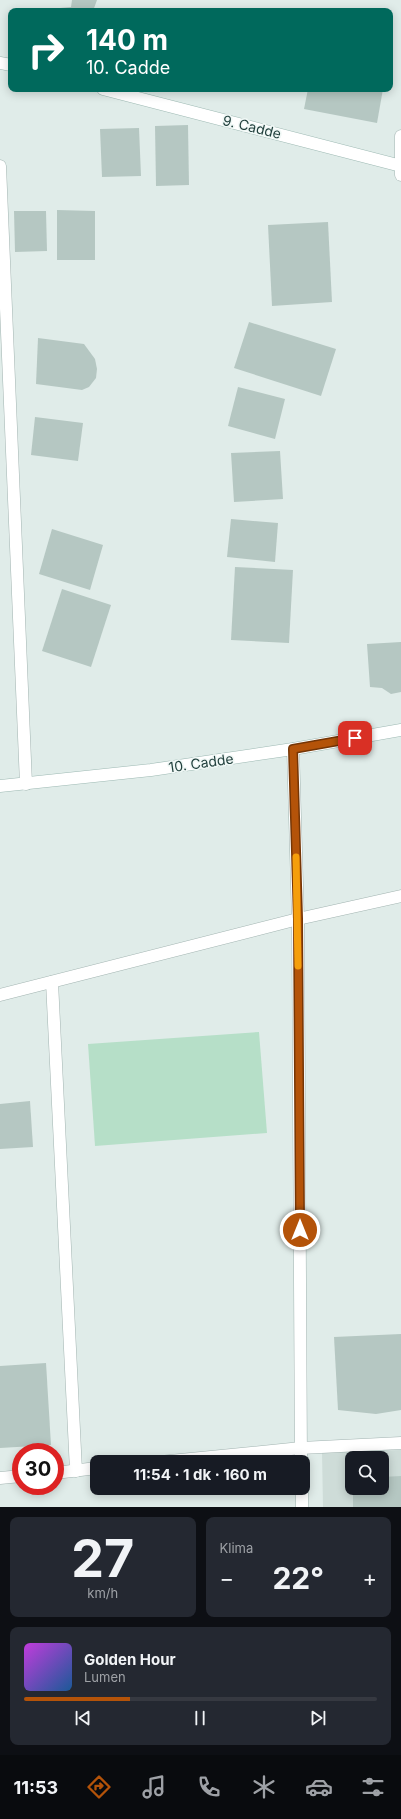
<!DOCTYPE html>
<html lang="tr">
<head>
<meta charset="utf-8">
<style>
  :root { --surface:#171b24; --page:#242831; --text:#f1f3f6; --muted:#9ea1a6; --line:#363941; --accent:#b45309 }
  body { margin:0; font-family:Inter,sans-serif; background:var(--page); color:var(--text); height:100vh; display:flex; flex-direction:column; font-size:15px; white-space:nowrap }
  * { box-sizing:border-box; margin:0 }
  p { font-size:13px; color:var(--muted) }
  .icon { flex:none; width:22px; height:22px; fill:none; stroke:currentColor; stroke-width:2; stroke-linecap:round; stroke-linejoin:round }
  .map { position:relative; height:1507px; overflow:hidden }
  .panel { display:flex; flex-direction:column; gap:10px; padding:10px; background:#0d0f14; flex:1 }
  .panel>* { flex:none }
  .top-card { position:absolute; left:8px; top:8px; width:385px; height:84px; border-radius:8px; box-shadow:0 2px 10px #0003; background:#00695c; color:#fff; overflow:hidden }
  .controls { position:absolute; left:345px; top:1451px; display:grid; gap:8px }
  .controls a { display:grid; place-items:center; width:44px; height:44px; border-radius:8px; background:var(--surface); box-shadow:0 2px 10px #0003; font-size:20px }
  .speed { position:absolute; left:12px; top:1443px; display:flex; gap:8px; font-size:20px; font-weight:700; text-align:center }
  .speed>* { display:grid; place-content:center; width:52px; height:52px; border-radius:50%; background:var(--surface); box-shadow:0 2px 10px #0003; line-height:1 }
  .speed .limit { border:6px solid #d22; background:#fff; color:#111 }
  .pin { position:absolute; display:grid; place-items:center; width:34px; height:34px; color:#fff; margin:-17px; border-radius:8px; box-shadow:0 2px 6px #0006 }
  .me { position:absolute; width:44px; margin:-22px; rotate:0deg; stroke-linejoin:round; filter:drop-shadow(0 0 3px #0008) }
  .turn { display:flex; align-items:center; gap:14px; height:84px; padding:0 12px; font-size:18px }
  .turn .icon { width:52px; height:52px; stroke-width:2.5 }
  .turn b { display:block; font-size:28px; line-height:34px }
  .big { font-size:30px; font-weight:700; line-height:1.1 }
  .panel .widget { flex:1; display:flex; flex-direction:column; justify-content:center; gap:6px; min-width:0; padding:0 14px; border-radius:8px; background:var(--page) }
  .panel .dial { align-items:center; gap:0 }
  .dial b { font-size:52px; line-height:1 }
  .song { display:flex; align-items:center; gap:12px }
  .cover { width:48px; height:48px; border-radius:6px; background:linear-gradient(135deg,hsl(290 70% 55%),hsl(210 70% 35%)) }
  .played { height:4px; border-radius:2px; background:linear-gradient(90deg,var(--accent) 30%,var(--line) 30%) }
  .keys { display:flex; justify-content:space-around; direction:ltr }
  .heat { display:flex; justify-content:space-between; align-items:center; font-size:22px; direction:ltr }
  .panel .tiles { flex:1; display:grid; gap:10px; grid-template-columns:1fr 1fr }
  .widget:last-child { grid-column:span 2 }
  .trip { position:absolute; left:90px; top:1455px; width:220px; height:40px; border-radius:8px; background:var(--surface); box-shadow:0 2px 10px #0003; font-weight:700; line-height:40px; text-align:center }
  .tabs { display:flex; height:64px; justify-content:space-around; align-items:center; background:#090b0e; color:var(--muted) }
  .tabs .icon { width:28px; height:28px }
  .tabs .current { color:var(--accent) }
  .tabs b { font-size:18px; color:var(--text) }
  .map>svg:first-child { display:block }
</style>
</head>
<body>
<div class="map">
<svg width="401" height="1507" viewBox="0 0 401 1507">
  <rect width="100%" height="100%" fill="#e0ece9"/>
  <path fill="#cedcd8" fill-rule="evenodd" d="M401 1450V1507H323L322 1452ZM352 1458H382V1488H352Z"/>
  <polygon fill="#b6dfc8" points="259,1032 267,1133 95,1146 88,1044"/>
  <g fill="#b5c7c2">
    <polygon points="72,0 97,0 93,11 58,11 60,8 71,7"/>
    <polygon points="308,89 383,89 377,123 304,109"/>
    <polygon points="188,125 189,185 156,186 155,126"/>
    <polygon points="139,128 141,176 102,177 100,129"/>
    <polygon points="57,210 95,211 95,260 57,260"/>
    <polygon points="14,211 46,211 47,251 15,252"/>
    <polygon points="328,222 332,302 272,306 268,225"/>
    <polygon points="249,322 336,349 321,396 234,368"/>
    <polygon points="38,338 84,344 95,359 97,369 96,378 89,387 82,390 36,384"/>
    <polygon points="238,387 285,399 275,439 228,426"/>
    <polygon points="35,417 83,423 78,461 31,455"/>
    <polygon points="280,451 283,499 234,502 231,453"/>
    <polygon points="231,519 278,523 275,562 227,557"/>
    <polygon points="52,529 103,545 90,590 39,574"/>
    <polygon points="235,567 293,570 289,643 231,640"/>
    <polygon points="62,589 111,605 91,667 42,651"/>
    <polygon points="401,642 401,692 391,694 382,688 370,687 367,644"/>
    <polygon points="30,1101 33,1147 0,1149 0,1104"/>
    <polygon points="401,1334 401,1410 376,1414 338,1410 334,1337"/>
    <polygon points="46,1363 51,1445 0,1448 0,1366"/>
    <polygon points="401,1476 401,1507 353,1507 353,1488 382,1488 382,1477"/>
  </g>
  <g fill="none" stroke-linecap="round" stroke-linejoin="round">
    <g stroke="#a2b4b1" stroke-width="13">
      <g id="street">
        <polyline points="401,136 401,175"/>
        <polyline points="0,166 26,784"/>
        <polyline points="293,749 298,919 301,1462"/>
        <polyline points="52,982 76,1471"/>
        <polyline points="0,995 298,919 401,896"/>
        <polyline points="160,1462 301,1448 401,1443"/>
        <polyline points="55,1473 97,1468"/>
        <polyline points="0,1478 21,1476"/>
        <polyline points="302,1488 302,1507"/>
      </g>
    </g>
    <g stroke="#9db9b3" stroke-width="13">
      <g id="secondary">
        <polyline points="0,63 11,65"/>
        <polyline points="103,89 401,166"/>
        <polyline points="0,786 151,770 293,749 401,730"/>
      </g>
    </g>
    <use href="#street" stroke="#fff" stroke-width="12"/>
    <use href="#secondary" stroke="#fff" stroke-width="12"/>
  </g>
  <g fill="none" stroke-linecap="round" stroke-linejoin="round">
    <g stroke="#753606" stroke-width="10">
      <polyline id="route" points="300,1230 298,919 293,749 355,738"/>
    </g>
    <use href="#route" stroke="#b45309" stroke-width="7"/>
    <polyline stroke="#f59e0b" stroke-width="7" points="296,857 298,966"/>
  </g>
  <g text-anchor="middle" stroke-width="3" stroke-linejoin="round" paint-order="stroke">
    <g font-size="14" fill="#1f3e3b" stroke="#f0f8f6">
      <text transform="translate(252 127) rotate(14)" y="5">9. Cadde</text>
      <text transform="translate(201 763) rotate(-8)" y="5">10. Cadde</text>
    </g>
  </g>
</svg>
<div class="controls">
<a><svg class="icon" aria-label="search" viewBox="0 0 24 24"><circle cx="10" cy="10" r="6"/><path d="M15 15l6 6"/></svg></a>
</div>
<div class="speed"><div class="limit">30</div></div>
<div class="pin" style="left:355px;top:738px;background:#d93025"><svg class="icon" aria-label="arrive" viewBox="0 0 24 24"><path d="M6 21V4h12l-3 4 3 4H6"/></svg></div>
<svg class="me" style="left:300px;top:1230px" viewBox="-20 -20 40 40"><circle r="17" fill="#b45309" stroke="#fff" stroke-width="3"/><path d="M0-11L8 9 0 5-8 9z" fill="#fff"/></svg>
<div class="trip">11:54 · 1 dk · 160 m</div>
<div class="top-card">
<div class="turn"><svg class="icon" aria-label="right" viewBox="0 0 24 24"><path d="M7 20v-9h11M14 6l5 5-5 5"/></svg><div><b>140 m</b>10. Cadde</div></div>
</div>
</div>
<section class="panel">
<div class="tiles">
<div class="widget dial"><b>27</b><p>km/h</p></div>
<div class="widget"><p>Klima</p>
<div class="heat"><a>−</a><b class="big">22°</b><a>+</a></div>
</div>
<div class="widget">
<div class="song"><i class="cover"></i><div><b>Golden Hour</b><p>Lumen</p></div></div>
<div class="played"></div>
<div class="keys"><svg class="icon" aria-label="previous" viewBox="0 0 24 24"><path d="M18 5L8 12l10 7zM5 5v14"/></svg><svg class="icon" aria-label="pause" viewBox="0 0 24 24"><path d="M8 5v14M16 5v14"/></svg><svg class="icon" aria-label="next" viewBox="0 0 24 24"><path d="M6 5l10 7-10 7zM19 5v14"/></svg></div>
</div>
</div>
</section>
<nav class="tabs">
<b>11:53</b>
<svg class="icon current" aria-label="directions" viewBox="0 0 24 24"><path d="M12 3l9 9-9 9-9-9zM9 14v-3h6M13 9l2 2-2 2"/></svg>
<svg class="icon" aria-label="music" viewBox="0 0 24 24"><path d="M9 18V5l10-2v13"/><circle cx="6" cy="18" r="3"/><circle cx="16" cy="16" r="3"/></svg>
<svg class="icon" aria-label="phone" viewBox="0 0 24 24"><path d="M5 4h4l2 5-3 2q2 4 5 5l2-3 5 2v4C11 20 4 13 5 4z"/></svg>
<svg class="icon" aria-label="climate" viewBox="0 0 24 24"><path d="M12 3v18M4 7l16 10M4 17L20 7"/></svg>
<svg class="icon" aria-label="car" viewBox="0 0 24 24"><path d="M5 17H2v-5l4-1 3-4h7l3 4 3 1v5h-3M9 17h6M6 11h13"/><circle cx="7" cy="17" r="2"/><circle cx="17" cy="17" r="2"/></svg>
<svg class="icon" aria-label="filters" viewBox="0 0 24 24"><path d="M4 7h16M4 17h16"/><circle cx="9" cy="7" r="2"/><circle cx="15" cy="17" r="2"/></svg>
</nav>
</body>
</html>
